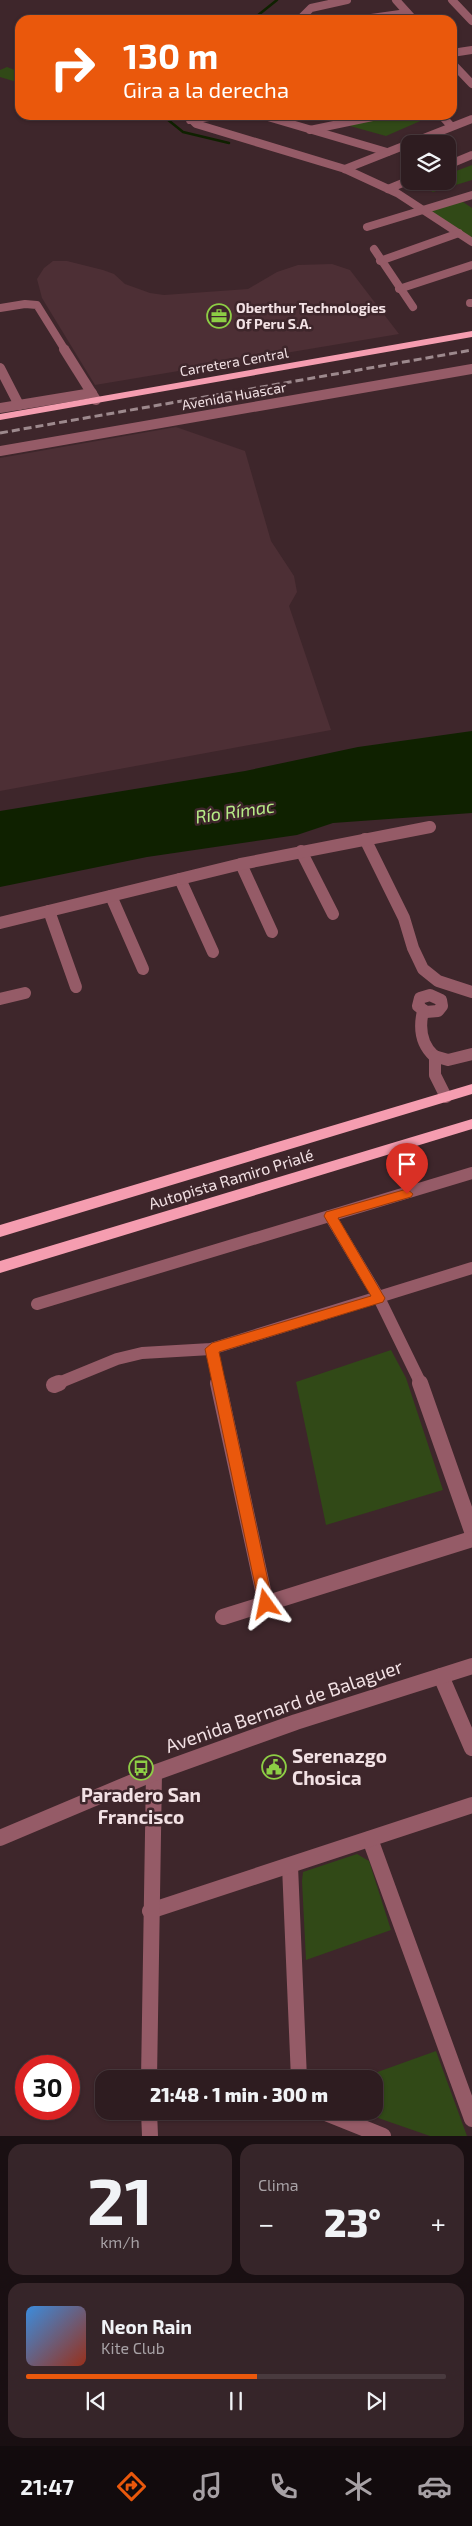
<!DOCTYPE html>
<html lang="es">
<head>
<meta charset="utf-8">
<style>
  :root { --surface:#2e1c20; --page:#362529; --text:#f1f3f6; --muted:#a7a1a5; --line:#493a3e; --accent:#ea580c }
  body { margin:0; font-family:"Exo 2",sans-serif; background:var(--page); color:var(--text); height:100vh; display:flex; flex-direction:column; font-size:19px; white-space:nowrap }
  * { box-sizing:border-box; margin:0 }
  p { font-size:16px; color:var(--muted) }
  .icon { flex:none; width:28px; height:28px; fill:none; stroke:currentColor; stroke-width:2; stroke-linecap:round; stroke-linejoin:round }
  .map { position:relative; height:2136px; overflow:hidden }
  .side { display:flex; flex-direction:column; gap:8px; padding:8px; background:#190f12; flex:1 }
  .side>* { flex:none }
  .banner { position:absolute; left:15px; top:15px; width:442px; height:105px; border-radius:15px; box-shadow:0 1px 4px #0004,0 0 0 1px var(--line); background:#ea580c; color:#fff; overflow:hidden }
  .fabs { position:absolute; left:401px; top:135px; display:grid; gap:10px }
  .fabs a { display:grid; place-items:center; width:55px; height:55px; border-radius:10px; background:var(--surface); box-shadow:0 1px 4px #0004,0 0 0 1px var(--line); font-size:25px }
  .speed { position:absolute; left:15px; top:2055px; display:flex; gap:10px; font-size:25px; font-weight:700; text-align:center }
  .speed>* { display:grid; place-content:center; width:65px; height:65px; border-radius:50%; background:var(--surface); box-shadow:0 1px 4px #0004,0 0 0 1px var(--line); line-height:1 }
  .speed .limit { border:8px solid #d22; background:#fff; color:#111 }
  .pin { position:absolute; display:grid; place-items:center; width:42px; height:42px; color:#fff; margin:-51px -21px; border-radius:50% 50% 50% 0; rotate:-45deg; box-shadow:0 0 5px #0007 }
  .pin .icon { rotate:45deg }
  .me { position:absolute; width:55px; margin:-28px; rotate:348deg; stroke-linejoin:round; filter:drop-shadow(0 0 4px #0008) }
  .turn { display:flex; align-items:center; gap:18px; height:105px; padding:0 25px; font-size:22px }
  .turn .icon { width:65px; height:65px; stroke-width:2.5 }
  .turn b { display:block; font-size:35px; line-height:42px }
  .big { font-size:38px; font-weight:800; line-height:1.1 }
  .side .card { flex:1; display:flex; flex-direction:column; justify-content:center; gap:8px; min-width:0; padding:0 18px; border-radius:15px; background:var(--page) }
  .side .dial { align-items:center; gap:0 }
  .dial b { font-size:65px; line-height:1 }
  .song { display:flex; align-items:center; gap:15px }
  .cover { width:60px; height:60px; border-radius:8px; background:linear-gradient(135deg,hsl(210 70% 55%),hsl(10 70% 35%)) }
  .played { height:5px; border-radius:2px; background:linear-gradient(90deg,var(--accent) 55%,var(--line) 55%) }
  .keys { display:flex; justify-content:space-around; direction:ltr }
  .heat { display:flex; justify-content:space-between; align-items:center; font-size:28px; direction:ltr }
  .side .tiles { flex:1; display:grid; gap:8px; grid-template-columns:1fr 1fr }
  .card:last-child { grid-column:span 2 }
  .trip { position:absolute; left:95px; top:2070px; width:288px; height:50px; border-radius:15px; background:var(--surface); box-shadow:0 1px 4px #0004,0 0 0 1px var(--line); font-weight:800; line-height:50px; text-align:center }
  .tabs { display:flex; height:80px; justify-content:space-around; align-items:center; background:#120b0d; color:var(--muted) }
  .tabs .icon { width:35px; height:35px }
  .tabs .active { color:var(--accent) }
  .tabs b { font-size:22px; color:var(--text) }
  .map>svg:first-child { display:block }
</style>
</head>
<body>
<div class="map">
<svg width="472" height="2136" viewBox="0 0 472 2136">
  <rect width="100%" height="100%" fill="#3e262b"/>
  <g fill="#4d2f35">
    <polygon points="53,261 67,261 103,270 114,274 125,284 150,293 164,295 248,289 277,272 298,265 332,264 350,270 399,334 95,385 42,298 37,279 44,268"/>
    <polygon points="176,427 245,451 271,541 294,576 297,592 289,606 331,730 0,791 0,458"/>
  </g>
  <g fill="#314917">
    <polygon points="7,67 20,72 20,83 0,77 0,70"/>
    <polygon points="389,115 434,115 386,136 339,123"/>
    <polygon points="472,165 472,180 433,192 419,185 429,181 448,181 448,174"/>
    <polygon points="460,200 472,208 472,238 428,210"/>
    <polygon points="391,1350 406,1378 443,1490 326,1525 296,1382"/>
    <polygon points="357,1854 369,1861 391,1930 306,1960 302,1881 303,1872"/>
    <polygon points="436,2051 467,2136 430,2136 358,2111 374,2111 374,2079 358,2079"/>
  </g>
  <polygon fill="#0f2100" points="472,731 472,813 333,823 297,835 147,857 0,887 0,811 245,771 358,747"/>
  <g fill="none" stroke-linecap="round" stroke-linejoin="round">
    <g stroke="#0f2100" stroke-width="2.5">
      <polyline points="252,20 277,0"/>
      <polyline points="162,115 183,132 229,143"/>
    </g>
    <g stroke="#955b67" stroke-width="8">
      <polyline points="396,0 414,20"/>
      <polyline points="452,0 472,21"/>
      <polyline points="299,20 311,8 347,0"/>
      <polyline points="357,20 407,13"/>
      <polyline points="452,53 472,50"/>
      <polyline points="452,63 472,84"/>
      <polyline points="187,115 196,124 345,169 397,193 472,242"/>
      <polyline points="261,115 387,152"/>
      <polyline points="441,115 451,126"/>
      <polyline points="190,120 221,115"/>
      <polyline points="310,130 382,115"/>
      <polyline points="345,169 472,119"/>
      <polyline points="367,227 472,195"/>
      <polyline points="374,249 413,307"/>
      <polyline points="380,261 459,233"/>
      <polyline points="399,289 472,265"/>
      <polyline points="470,303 472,303"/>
      <polyline points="0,308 25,304 37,305 65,350"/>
    </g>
    <g stroke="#955b67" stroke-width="10">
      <polyline points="64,349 96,400"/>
      <polyline points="0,368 19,405"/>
      <polyline points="0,408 92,393"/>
      <polyline points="0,451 472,369"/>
    </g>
    <g stroke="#955b67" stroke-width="12">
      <polyline points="365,839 404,918 413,948 423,969 438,981 472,992"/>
      <polyline points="301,851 333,914"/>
      <polyline points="241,864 272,932"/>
      <polyline points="180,879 213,952"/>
      <polyline points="111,896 143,969"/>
      <polyline points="49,911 76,987"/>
      <polyline points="0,923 241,864 430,827"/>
      <polygon points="430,995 441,1000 442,1006 438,1011 426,1012 418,1006 420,998"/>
      <polyline points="0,999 25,993"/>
      <path d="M423 1011C419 1028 421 1044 434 1056L448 1060 472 1054"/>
      <polyline points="435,1056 435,1075 446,1097"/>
      <polyline points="330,1216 379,1298 421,1384"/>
      <polyline points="37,1304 472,1173"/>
      <polyline points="211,1349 219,1384"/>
      <polyline points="56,1384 117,1359 142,1353 211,1349 472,1268"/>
    </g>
    <g stroke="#955b67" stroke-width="16">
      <polyline points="218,1383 266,1604"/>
      <polyline points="420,1383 472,1531"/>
      <polyline points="54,1385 59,1383"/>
      <polyline points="223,1617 472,1539"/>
      <polyline points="441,1676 472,1748"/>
      <polyline points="370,1839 472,2119"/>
      <polyline points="290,1866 299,2079"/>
      <polyline points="150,1911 472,1805"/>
      <polyline points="149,2079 154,1773"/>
      <polyline points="149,2111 150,2136"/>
      <polyline points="321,2111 383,2136"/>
    </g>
    <g stroke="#955b67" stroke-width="8">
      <polyline points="448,165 472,155"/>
      <polyline points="388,189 410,180"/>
    </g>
    <polyline stroke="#955b67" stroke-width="16" points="0,1838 154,1773 296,1722 472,1666"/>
    <g fill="#f59db0" fill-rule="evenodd">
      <polygon points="472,331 472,337 0,420 0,414"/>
      <polygon points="472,1084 472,1094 0,1237 0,1225"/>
      <polygon points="472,1119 472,1129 0,1273 0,1261"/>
    </g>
    <polyline stroke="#9d898d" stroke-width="3" stroke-dasharray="8 4" stroke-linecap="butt" points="0,433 472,350"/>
  </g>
  <polygon fill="#ea580c" stroke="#983908" points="407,1189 413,1194 411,1197 338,1218 383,1295 385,1298 383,1302 219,1352 273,1604 271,1608 266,1610 261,1608 259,1604 205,1349 212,1343 371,1296 324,1216 326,1212"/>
  <defs>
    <g id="office-ring" transform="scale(1.25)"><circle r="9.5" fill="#3e262b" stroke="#8dce45" stroke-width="1.5"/><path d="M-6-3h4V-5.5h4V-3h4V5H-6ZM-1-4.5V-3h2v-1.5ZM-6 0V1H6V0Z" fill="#8dce45"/></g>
    <g id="civic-ring" transform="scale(1.25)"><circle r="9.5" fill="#3e262b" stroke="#8dce45" stroke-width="1.5"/><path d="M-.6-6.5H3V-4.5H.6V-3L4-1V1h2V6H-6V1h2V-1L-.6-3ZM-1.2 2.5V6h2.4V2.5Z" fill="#8dce45"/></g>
    <g id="bus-ring" transform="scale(1.25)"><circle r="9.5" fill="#3e262b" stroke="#8dce45" stroke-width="1.5"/><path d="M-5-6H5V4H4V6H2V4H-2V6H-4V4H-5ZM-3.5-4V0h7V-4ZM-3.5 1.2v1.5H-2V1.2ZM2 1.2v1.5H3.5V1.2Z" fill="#8dce45"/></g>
  </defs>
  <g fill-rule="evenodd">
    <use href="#office-ring" x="219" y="316"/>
    <use href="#civic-ring" x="274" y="1767"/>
    <use href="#bus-ring" x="141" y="1768"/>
  </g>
  <g text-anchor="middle" stroke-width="5" stroke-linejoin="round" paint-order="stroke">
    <g font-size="14" font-weight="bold" fill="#f2e1e4" stroke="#3e262b" text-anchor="start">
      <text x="236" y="313">Oberthur Technologies<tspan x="236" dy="16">Of Peru S.A.</tspan></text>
    </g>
    <g font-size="14" fill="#f2e1e4" stroke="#3e262b">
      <text transform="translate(234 362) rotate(-10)" y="5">Carretera Central</text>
      <text transform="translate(234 396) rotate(-10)" y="5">Avenida Huascar</text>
    </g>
    <g font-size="16" fill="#f2e1e4" stroke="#3e262b">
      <text transform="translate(231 1179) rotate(-17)" y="6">Autopista Ramiro Prialé</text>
    </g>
    <g font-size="18" font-style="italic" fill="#b7ec87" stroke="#3e262b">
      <text transform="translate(235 812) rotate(-8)" y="6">Río Rímac</text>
    </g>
    <g font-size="19" fill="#f2e1e4" stroke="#3e262b">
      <text transform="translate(284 1706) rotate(-19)" y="7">Avenida Bernard de Balaguer</text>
    </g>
    <g font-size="19" font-weight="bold" fill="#f2e1e4" stroke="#3e262b" text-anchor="start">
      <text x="292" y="1763">Serenazgo<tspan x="292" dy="22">Chosica</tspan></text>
      <text x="141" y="1802" text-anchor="middle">Paradero San<tspan x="141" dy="22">Francisco</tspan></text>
    </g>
  </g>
</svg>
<div class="fabs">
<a><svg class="icon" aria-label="layers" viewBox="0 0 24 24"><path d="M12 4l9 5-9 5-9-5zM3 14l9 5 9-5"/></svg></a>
</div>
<div class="speed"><div class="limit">30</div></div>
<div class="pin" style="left:407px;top:1194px;background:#d93025"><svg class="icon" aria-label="arrive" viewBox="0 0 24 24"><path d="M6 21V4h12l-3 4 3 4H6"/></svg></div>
<svg class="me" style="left:266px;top:1604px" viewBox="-20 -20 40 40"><path d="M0-17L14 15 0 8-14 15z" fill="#ea580c" stroke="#fff" stroke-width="4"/></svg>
<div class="trip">21:48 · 1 min · 300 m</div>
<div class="banner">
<div class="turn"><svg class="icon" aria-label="right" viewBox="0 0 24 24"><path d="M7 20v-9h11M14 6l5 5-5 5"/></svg><div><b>130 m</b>Gira a la derecha</div></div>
</div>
</div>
<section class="side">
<div class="tiles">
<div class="card dial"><b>21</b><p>km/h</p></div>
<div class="card"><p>Clima</p>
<div class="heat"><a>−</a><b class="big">23°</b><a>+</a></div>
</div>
<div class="card">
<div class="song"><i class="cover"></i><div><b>Neon Rain</b><p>Kite Club</p></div></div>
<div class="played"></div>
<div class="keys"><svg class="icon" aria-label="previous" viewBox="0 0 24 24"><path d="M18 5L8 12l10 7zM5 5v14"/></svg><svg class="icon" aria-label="pause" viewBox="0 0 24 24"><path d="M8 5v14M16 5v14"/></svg><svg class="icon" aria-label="next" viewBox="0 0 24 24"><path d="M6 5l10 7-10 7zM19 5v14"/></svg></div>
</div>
</div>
</section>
<nav class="tabs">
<b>21:47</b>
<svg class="icon active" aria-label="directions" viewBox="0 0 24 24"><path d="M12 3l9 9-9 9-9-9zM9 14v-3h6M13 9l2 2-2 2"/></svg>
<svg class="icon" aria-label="music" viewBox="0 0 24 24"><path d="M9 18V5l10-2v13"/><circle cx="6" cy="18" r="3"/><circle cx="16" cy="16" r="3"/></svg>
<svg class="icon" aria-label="phone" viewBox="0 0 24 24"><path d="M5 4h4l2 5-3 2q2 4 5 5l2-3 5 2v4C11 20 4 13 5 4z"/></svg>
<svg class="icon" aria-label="climate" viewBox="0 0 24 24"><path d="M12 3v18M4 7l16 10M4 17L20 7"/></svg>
<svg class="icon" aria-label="car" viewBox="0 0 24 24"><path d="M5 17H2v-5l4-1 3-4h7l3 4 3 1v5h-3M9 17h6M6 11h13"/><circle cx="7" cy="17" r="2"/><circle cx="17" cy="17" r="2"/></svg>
</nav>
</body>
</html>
